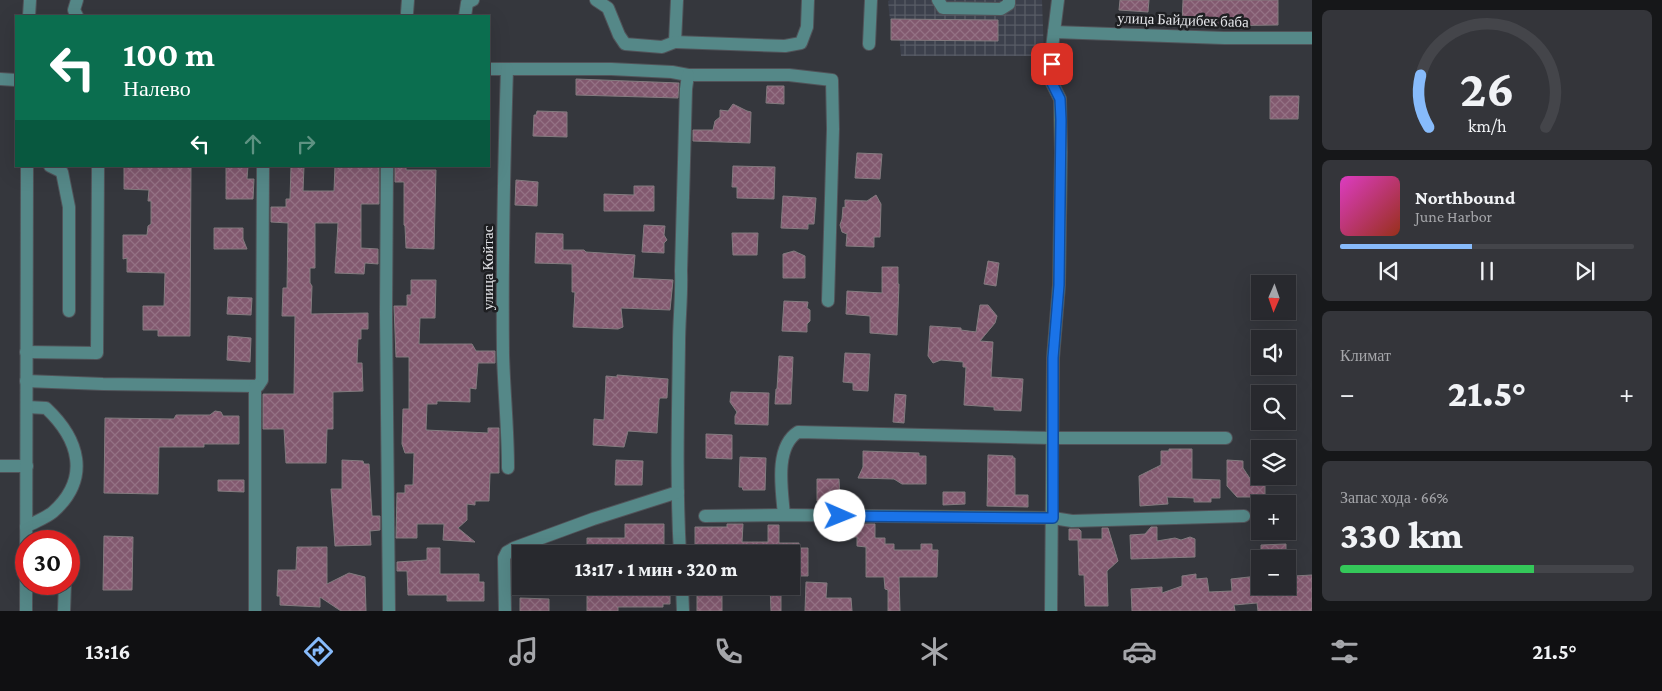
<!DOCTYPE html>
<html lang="ru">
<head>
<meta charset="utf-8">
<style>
  :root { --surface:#28292e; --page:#34353a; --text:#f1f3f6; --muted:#a5a6aa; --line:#44454a; --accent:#87bbfb }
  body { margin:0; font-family:"Crimson Pro",serif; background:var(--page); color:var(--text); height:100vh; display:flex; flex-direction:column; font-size:19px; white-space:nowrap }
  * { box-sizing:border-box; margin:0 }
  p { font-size:16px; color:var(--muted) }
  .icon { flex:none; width:28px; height:28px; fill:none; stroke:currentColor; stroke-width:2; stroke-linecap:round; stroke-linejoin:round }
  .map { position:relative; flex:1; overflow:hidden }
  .drawer { display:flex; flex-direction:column; gap:10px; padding:10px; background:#161719; width:350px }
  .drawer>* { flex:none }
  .banner { position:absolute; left:15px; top:15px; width:475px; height:152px; border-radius:0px; box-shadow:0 5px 20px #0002,0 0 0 1px var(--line); background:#0b6e4f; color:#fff; overflow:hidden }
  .needle { width:32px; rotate:182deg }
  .tools { position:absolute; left:1251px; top:275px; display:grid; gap:10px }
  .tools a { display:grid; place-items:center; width:45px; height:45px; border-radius:0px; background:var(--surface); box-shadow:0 5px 20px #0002,0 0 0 1px var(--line); font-size:25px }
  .speed { position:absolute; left:15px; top:530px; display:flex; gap:10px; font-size:25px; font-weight:700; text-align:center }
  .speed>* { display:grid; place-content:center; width:65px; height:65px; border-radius:50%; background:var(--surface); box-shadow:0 5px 20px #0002,0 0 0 1px var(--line); line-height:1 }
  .speed .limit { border:8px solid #d22; background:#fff; color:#111 }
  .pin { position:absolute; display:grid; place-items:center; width:42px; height:42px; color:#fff; margin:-21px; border-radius:10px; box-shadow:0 2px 8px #0006 }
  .me { position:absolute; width:55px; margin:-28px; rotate:91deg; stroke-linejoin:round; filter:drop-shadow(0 0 4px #0008) }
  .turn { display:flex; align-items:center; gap:18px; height:105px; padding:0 25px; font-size:22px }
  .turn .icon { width:65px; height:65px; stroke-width:2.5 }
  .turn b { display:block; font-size:35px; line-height:42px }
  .lanes { display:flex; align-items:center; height:48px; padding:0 25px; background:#0003; justify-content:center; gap:25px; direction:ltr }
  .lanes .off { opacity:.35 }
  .big { font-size:38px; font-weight:800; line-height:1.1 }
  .drawer .tile { flex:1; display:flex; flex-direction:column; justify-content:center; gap:8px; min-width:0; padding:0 18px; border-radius:8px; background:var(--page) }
  .drawer .dial { align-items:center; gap:0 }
  .dial svg { height:130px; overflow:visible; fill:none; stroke:var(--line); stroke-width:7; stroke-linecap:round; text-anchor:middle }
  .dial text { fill:var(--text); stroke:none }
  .song { display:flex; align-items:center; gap:15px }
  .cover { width:60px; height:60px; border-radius:8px; background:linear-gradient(135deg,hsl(310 70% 55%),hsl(10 70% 35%)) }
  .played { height:5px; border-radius:2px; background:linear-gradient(90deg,var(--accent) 45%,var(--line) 45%) }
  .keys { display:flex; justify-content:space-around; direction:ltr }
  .heat { display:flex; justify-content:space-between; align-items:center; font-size:28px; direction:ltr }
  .charge { height:8px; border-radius:4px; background:linear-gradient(90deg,#34c759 66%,var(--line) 0) }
  .trip { position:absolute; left:512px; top:545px; width:288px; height:50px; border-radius:0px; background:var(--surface); box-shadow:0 5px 20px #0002,0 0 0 1px var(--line); font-weight:800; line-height:50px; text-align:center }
  .dock { display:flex; height:80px; justify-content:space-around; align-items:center; background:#101012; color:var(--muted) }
  .dock .icon { width:35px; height:35px }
  .dock .on { color:var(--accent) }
  .dock b { font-size:22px; color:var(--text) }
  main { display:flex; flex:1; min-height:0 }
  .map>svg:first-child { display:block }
</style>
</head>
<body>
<main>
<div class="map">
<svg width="1312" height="611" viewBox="0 0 1312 611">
  <defs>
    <pattern id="industrial-grid" width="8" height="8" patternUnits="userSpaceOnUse" patternTransform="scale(1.25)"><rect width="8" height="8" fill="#3c404c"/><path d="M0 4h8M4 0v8" fill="none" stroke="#585c66"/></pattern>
    <pattern id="building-cross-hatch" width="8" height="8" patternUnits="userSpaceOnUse" patternTransform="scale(1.25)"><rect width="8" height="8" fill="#82596f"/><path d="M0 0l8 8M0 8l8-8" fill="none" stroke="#947184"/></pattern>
  </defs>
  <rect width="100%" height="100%" fill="#35373d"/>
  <polygon fill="url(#industrial-grid)" points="890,0 1042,0 1044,56 901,56 898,22 890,20 888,1"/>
  <g fill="url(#building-cross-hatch)" stroke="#837b7f">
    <polygon points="1120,0 1149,0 1148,12 1119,10"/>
    <polygon points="1183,0 1278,0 1278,25 1210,26 1182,24"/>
    <polygon points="891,19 998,20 998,41 891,40"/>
    <polygon points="576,79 679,83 678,98 576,95"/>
    <polygon points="767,86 784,86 784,104 766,103"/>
    <polygon points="1270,96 1299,96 1298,119 1270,119"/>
    <polygon points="733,104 747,111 751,112 750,143 693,141 693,130 713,130 715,121 720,117 720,110 728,111"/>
    <polygon points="537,111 567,112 567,137 533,136 534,115 536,115"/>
    <polygon points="857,153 882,154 880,179 855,178"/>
    <polygon points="124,166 191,166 190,336 158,336 158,330 143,330 143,306 164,306 165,273 127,272 127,258 123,259 123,235 147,235 148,226 151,224 151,201 148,201 149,190 124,189"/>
    <polygon points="226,166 248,166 247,179 254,179 253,199 226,199"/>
    <polygon points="291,166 304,166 303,191 334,191 335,166 379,166 379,204 361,204 361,248 378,249 378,264 365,263 364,274 335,273 338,223 315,223 315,268 310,268 310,283 312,286 311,314 368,313 368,329 361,329 361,339 358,339 357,363 362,363 363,391 333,392 333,429 327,429 326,463 286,463 284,429 263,429 263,394 294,394 295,316 282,316 283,288 287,288 288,223 271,222 271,207 286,207 286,199 290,199"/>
    <polygon points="395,166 406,166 406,170 436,170 434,249 406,248 405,226 404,225 404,182 395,182"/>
    <polygon points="733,166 775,167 774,199 737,198 737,187 732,187"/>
    <polygon points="516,180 538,182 537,206 515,205"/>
    <polygon points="634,186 654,186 654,211 604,211 604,194 634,195"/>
    <polygon points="876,195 881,204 880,237 874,237 874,247 846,246 847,234 842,232 840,225 842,219 843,207 845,208 845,200 867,201"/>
    <polygon points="783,196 816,198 814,224 808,224 808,229 781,228"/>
    <polygon points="644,225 665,226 664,235 667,240 664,243 664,253 642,252"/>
    <polygon points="214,228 243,228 243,239 247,249 214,249"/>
    <polygon points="536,233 563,234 563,250 584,250 586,252 635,255 633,278 673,280 670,310 621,308 623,327 618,329 573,327 575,292 572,292 572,264 535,263"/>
    <polygon points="732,233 758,233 757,255 733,255"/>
    <polygon points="794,251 805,256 805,278 783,278 783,254"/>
    <polygon points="988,261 999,263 996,286 984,284"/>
    <polygon points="882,267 898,267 898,284 899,284 897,335 870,333 870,316 846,314 847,291 882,293"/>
    <polygon points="411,280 436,280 435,318 420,318 419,344 472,344 476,351 495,351 495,363 478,363 476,389 470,388 470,402 437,401 437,404 427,404 426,430 488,433 488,428 499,428 499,473 490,473 489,501 475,501 475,505 467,504 467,520 458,528 475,542 443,540 444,524 417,524 417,538 396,538 397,493 405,493 405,485 413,485 414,453 405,453 402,444 403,409 409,409 409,357 396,357 394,306 407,306 407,295 411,295"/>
    <polygon points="228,297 252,298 251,315 227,314"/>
    <polygon points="784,301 808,302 807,308 810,310 810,321 807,324 807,332 782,331"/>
    <polygon points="980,305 988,305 997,316 995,323 980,341 993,342 991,377 1023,379 1021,411 994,410 994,407 964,405 966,367 963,367 963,362 941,360 933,363 928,356 930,326 961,328 961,330 976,332"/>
    <polygon points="228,336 251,338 250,362 227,360"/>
    <polygon points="845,353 870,354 868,391 853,390 853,383 843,382"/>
    <polygon points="779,356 793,357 791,404 775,404 776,389 777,389"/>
    <polygon points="617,375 668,379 667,398 660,398 659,400 657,433 628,431 624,447 593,445 594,419 604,420 606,376 617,377"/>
    <polygon points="731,392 769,393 768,425 735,424 735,416 737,412 730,402"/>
    <polygon points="895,394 906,395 904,423 893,422"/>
    <polygon points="215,411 221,412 223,416 239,416 239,444 204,444 204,447 159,447 158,494 104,493 105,418 174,419 176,415 210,415"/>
    <polygon points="706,434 732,435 732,459 706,458"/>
    <polygon points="1169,449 1192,449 1192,479 1220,480 1220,498 1211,498 1211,502 1194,502 1194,498 1167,497 1168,504 1140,506 1139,476 1161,465 1161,451 1169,451"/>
    <polygon points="863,451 919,453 919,456 926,456 926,484 902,484 894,479 858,478 863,467"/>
    <polygon points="988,455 1013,456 1013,458 1015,458 1015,495 1028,495 1028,507 987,506"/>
    <polygon points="740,457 766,458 765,490 743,490 742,487 739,487"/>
    <polygon points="342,460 363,461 364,464 369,464 372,516 380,516 380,530 370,531 371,545 335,546 331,489 342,489"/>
    <polygon points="616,460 643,461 642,485 615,485"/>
    <polygon points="1227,460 1243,461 1243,468 1251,480 1265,480 1265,497 1237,497 1227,486"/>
    <polygon points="817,479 839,479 840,501 817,501"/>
    <polygon points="218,480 244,480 244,492 218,491"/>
    <polygon points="943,492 965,492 965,504 943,505"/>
    <polygon points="625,524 664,524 664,551 616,551 616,554 587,554 587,538 625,538"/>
    <polygon points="727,524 743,524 742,542 768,542 768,525 779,525 779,543 799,543 799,548 808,548 808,576 791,576 791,554 706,554 706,552 695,551 695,527 727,527"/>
    <polygon points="845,524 875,524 875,538 885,538 885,544 894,544 894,550 921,550 921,544 932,544 932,550 938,550 937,577 899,577 900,611 888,611 888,590 885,589 884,577 866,577 866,547 857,546 857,537 843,537 842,525"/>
    <polygon points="1151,527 1157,527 1157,541 1175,538 1181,540 1190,537 1195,539 1195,557 1131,559 1130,535 1145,534"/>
    <polygon points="1102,528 1108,528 1118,561 1107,571 1108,606 1085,606 1084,575 1079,575 1078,540 1069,540 1069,529 1079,529 1081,531 1081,539 1102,539"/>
    <polygon points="104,536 133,537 132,590 103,590"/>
    <polygon points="1286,544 1286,559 1261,559 1261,545"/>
    <polygon points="297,547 327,547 327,584 349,573 365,577 366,611 341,611 320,597 320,607 280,605 280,596 277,596 278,570 296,570"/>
    <polygon points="427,548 440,548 440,574 479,574 479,582 484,582 484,601 447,601 447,595 408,595 407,571 397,571 397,562 427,560"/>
    <polygon points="1196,574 1196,579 1207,578 1209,592 1232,591 1231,579 1258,576 1260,586 1269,586 1295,592 1294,576 1312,575 1312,611 1258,611 1257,603 1234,605 1235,611 1132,611 1131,589 1162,587 1162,593 1182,586 1182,576"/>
    <polygon points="806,582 827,583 826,598 851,598 852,611 805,611"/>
    <polygon points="587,586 670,586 670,604 663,604 663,607 618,607 618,611 587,611"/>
    <polygon points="697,586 722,587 722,611 697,611"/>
    <polygon points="770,586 781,586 781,611 771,611"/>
    <polygon points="520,598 549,599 549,611 520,611"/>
  </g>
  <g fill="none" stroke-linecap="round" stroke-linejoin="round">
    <g stroke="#515359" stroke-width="14">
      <g id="minor">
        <polyline points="596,0 608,8 619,35 625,44 662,47 675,42 677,0"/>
        <polyline points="938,0 943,8 1001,9 1009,4 1009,0"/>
        <polyline points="407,13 408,0"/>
        <polyline points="29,16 30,0"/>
        <polyline points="77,16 74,10 77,0"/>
        <polyline points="465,16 467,3 473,0"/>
        <polyline points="1054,32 1224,38 1312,38"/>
        <polyline points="675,42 785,46 801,43 807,27 808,0"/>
        <polyline points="869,44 871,0"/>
        <polyline points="489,69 611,69 672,72 688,75 789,75 832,80 833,129 828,301"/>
        <path d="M507 69C504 164 502 259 503 354 504 392 508 429 508 468"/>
        <polyline points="0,79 16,80"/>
        <polyline points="50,166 62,172 69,207 69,311"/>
        <polyline points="387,166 386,313 389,611"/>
        <polyline points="26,352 97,353 98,166"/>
        <polyline points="26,381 103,384 258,386 262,380 263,166"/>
        <polyline points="255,386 255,611"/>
        <polyline points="0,466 27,466"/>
        <path d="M784 515C782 491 774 447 798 432L1052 438H1226"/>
        <polyline points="705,516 784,515 1053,518 1072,521 1244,516"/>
        <path d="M26 527C34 522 46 518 53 512 91 478 79 439 46 408L27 407"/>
        <path d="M680 554C676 484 678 414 679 344 679 319 682 295 681 271L686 89 688 75"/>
        <polyline points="682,586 683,611"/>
        <polyline points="26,611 27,166"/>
        <polyline points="64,611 65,584"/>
        <polyline points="505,611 504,558 507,552 514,548 593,519 678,492"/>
        <polyline points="1051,611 1053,358 1059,285 1061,152 1060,99 1052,83 1052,48 1058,0"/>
      </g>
    </g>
    <use href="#minor" stroke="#588" stroke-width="12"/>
  </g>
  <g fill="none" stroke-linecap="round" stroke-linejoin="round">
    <g stroke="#114b97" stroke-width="12">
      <polyline id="route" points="840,516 1053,518 1053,358 1059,285 1061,120 1060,99 1052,83 1052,64"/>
    </g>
    <use href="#route" stroke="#1a73e8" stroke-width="9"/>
  </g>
  <g text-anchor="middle" stroke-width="5" stroke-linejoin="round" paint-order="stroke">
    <g font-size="15" fill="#e5e6ea" stroke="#1e1f22">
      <text transform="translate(1183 20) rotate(2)" y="5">улица Байдибек баба</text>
      <text transform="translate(488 268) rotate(-90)" y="5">улица Койтас</text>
    </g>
  </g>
</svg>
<div class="tools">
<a><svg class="needle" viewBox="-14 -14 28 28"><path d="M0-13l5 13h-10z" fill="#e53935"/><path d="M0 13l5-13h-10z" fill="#a5a6aa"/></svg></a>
<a><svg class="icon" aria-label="sound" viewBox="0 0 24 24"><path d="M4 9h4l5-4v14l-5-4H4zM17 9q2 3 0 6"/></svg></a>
<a><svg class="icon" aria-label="search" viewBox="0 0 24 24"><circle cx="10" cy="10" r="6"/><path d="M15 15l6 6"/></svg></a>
<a><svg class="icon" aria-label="layers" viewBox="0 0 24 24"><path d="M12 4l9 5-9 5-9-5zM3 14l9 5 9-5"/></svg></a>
<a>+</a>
<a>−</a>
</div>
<div class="speed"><div class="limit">30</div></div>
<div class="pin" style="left:1052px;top:64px;background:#d93025"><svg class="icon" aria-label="arrive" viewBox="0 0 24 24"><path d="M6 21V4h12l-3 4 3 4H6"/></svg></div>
<svg class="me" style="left:840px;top:516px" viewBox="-20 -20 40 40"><circle r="19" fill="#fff"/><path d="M0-13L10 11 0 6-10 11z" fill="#1a73e8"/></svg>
<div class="trip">13:17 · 1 мин · 320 m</div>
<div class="banner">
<div class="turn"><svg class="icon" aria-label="left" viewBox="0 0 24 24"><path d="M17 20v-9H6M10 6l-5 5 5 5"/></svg><div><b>100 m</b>Налево</div></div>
<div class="lanes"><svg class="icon" aria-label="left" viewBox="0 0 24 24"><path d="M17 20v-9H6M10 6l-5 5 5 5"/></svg><svg class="icon off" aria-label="ahead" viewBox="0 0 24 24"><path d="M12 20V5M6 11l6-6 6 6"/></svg><svg class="icon off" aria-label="right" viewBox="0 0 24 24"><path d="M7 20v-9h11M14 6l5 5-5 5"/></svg></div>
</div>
</div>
<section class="drawer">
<div class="tile dial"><svg viewBox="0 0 100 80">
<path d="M14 69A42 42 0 1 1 86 69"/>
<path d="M14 69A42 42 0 0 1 9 37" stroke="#87bbfb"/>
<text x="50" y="56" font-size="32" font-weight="700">26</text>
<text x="50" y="72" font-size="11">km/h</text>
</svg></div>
<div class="tile">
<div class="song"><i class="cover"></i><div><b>Northbound</b><p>June Harbor</p></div></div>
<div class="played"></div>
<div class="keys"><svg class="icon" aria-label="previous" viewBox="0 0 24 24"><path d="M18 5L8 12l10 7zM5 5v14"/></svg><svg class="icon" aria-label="pause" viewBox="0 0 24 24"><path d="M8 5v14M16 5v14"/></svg><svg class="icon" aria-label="next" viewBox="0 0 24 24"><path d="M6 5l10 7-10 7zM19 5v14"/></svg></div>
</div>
<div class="tile"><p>Климат</p>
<div class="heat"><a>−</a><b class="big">21.5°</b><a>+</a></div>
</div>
<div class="tile"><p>Запас хода · 66%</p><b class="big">330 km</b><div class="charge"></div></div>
</section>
</main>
<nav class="dock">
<b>13:16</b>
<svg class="icon on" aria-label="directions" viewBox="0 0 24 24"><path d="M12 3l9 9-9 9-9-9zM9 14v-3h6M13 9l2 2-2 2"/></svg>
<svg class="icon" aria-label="music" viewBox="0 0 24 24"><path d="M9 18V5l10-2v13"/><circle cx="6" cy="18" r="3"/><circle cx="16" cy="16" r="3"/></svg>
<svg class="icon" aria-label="phone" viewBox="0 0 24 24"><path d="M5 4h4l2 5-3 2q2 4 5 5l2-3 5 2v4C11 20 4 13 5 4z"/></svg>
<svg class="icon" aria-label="climate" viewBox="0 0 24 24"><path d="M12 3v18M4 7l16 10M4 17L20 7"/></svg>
<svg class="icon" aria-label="car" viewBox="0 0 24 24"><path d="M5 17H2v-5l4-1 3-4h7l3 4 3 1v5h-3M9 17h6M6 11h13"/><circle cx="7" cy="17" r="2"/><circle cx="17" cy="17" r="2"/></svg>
<svg class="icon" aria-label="filters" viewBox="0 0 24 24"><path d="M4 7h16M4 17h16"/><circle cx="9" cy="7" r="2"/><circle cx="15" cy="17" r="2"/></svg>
<b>21.5°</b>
</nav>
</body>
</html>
